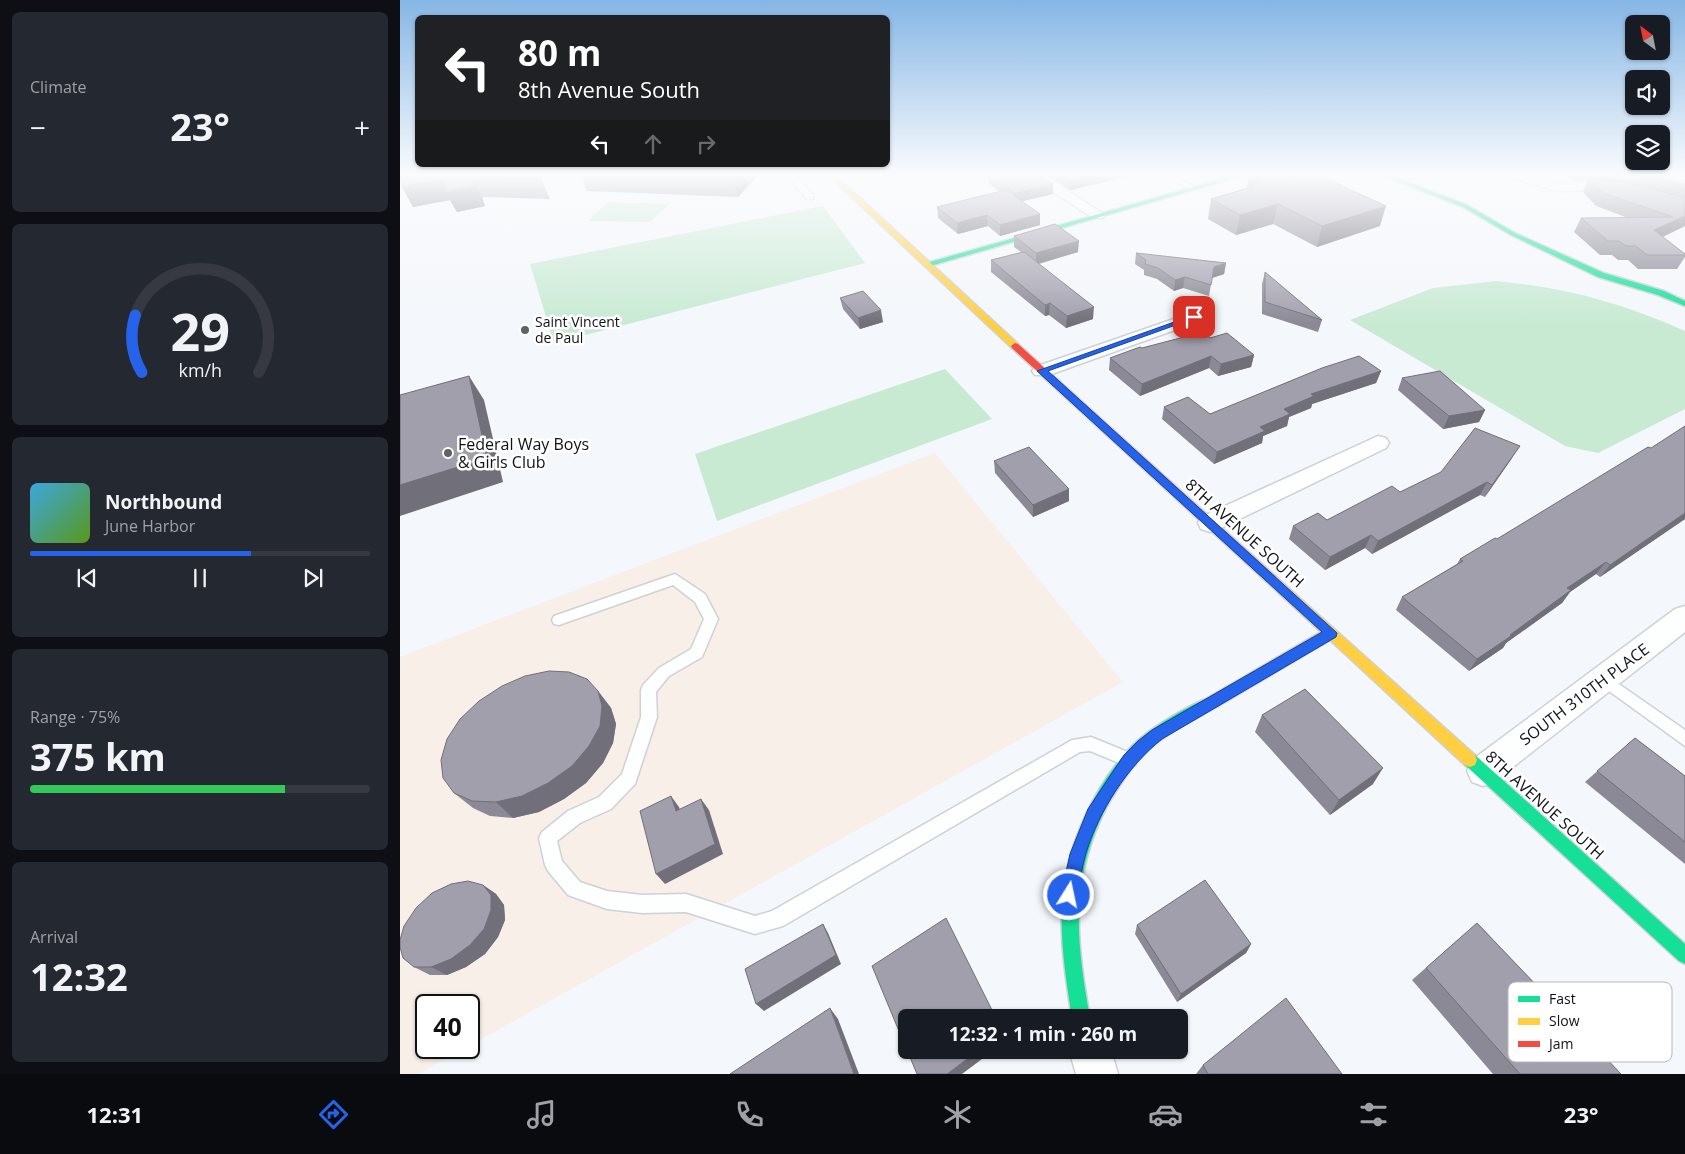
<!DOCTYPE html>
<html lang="en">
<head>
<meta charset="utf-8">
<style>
  :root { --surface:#171b24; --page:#242831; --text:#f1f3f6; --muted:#9ea1a6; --line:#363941; --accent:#2563eb }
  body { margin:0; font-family:"Open Sans",sans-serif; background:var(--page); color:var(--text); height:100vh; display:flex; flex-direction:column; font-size:19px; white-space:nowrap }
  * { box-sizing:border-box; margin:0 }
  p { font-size:16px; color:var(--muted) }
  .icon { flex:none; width:28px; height:28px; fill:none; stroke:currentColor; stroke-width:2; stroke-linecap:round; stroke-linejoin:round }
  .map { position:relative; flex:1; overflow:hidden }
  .sheet { display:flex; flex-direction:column; gap:12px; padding:12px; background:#0d0f14; width:400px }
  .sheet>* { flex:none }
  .hud { position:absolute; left:15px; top:15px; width:475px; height:152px; border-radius:8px; box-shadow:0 1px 4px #0004; background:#202124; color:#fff; overflow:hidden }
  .needle { width:32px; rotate:328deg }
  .controls { position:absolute; left:1225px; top:15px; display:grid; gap:10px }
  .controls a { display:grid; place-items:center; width:45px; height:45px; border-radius:8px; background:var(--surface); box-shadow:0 1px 4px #0004; font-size:25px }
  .speed { position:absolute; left:15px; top:994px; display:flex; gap:10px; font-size:25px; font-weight:700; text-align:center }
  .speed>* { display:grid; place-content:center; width:65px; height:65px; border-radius:50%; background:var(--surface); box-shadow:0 1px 4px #0004; line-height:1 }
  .speed .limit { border:2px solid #111; border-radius:8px; background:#fff; color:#111 }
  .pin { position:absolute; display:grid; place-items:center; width:42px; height:42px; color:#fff; margin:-21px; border-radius:10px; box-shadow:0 2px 8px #0006 }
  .me { position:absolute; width:55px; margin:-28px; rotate:10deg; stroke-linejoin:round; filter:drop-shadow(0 0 4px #0008) }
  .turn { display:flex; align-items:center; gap:18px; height:105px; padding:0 20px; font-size:22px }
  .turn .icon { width:65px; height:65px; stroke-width:2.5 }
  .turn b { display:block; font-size:35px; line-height:42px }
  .lanes { display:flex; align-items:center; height:48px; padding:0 20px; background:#0003; justify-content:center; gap:25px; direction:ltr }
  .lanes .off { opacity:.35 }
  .big { font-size:38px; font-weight:700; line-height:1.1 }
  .sheet .widget { flex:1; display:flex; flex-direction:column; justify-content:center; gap:8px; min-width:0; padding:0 18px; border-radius:8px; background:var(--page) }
  .sheet .dial { align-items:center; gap:0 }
  .dial svg { height:130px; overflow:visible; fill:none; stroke:var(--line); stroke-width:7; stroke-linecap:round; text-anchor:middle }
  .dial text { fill:var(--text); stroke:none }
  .song { display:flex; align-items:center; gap:15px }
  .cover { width:60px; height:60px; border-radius:8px; background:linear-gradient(135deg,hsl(200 70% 55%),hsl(90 70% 35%)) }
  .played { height:5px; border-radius:2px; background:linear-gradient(90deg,var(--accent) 65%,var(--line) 65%) }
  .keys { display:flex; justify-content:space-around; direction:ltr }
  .heat { display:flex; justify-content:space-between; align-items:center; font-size:28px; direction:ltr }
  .charge { height:8px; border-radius:4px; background:linear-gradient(90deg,#34c759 75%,var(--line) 0) }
  .trip { position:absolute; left:498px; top:1009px; width:290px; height:50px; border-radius:8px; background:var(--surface); box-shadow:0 1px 4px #0004; font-weight:700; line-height:50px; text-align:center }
  .tabs { display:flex; height:80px; justify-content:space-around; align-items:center; background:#090b0e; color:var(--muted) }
  .tabs .icon { width:35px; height:35px }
  .tabs .current { color:var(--accent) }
  .tabs b { font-size:22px; color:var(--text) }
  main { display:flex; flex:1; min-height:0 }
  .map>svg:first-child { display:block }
</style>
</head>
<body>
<main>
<section class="sheet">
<div class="widget"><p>Climate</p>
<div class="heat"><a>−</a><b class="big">23°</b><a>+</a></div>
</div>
<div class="widget dial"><svg viewBox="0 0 100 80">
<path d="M14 69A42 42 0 1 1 86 69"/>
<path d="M14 69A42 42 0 0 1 10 34" stroke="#2563eb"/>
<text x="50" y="56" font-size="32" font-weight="700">29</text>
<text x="50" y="72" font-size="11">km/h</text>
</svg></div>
<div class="widget">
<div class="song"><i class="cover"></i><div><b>Northbound</b><p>June Harbor</p></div></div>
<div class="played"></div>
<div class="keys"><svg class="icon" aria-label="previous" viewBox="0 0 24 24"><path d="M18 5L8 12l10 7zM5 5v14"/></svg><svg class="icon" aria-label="pause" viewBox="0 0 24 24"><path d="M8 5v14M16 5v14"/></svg><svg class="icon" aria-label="next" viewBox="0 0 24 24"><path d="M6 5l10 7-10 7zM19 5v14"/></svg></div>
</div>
<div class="widget"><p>Range · 75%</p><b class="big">375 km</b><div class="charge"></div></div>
<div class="widget"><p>Arrival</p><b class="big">12:32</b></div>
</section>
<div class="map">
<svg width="1285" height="1074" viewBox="0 0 1285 1074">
  <rect width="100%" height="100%" fill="#f4f7fb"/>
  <polygon fill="#f8efe8" points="535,453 723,682 69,1046 69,1005 26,1005 26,1048 66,1048 18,1074 0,1074 0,657"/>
  <g fill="#c8ead3">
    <polygon points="208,202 269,204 250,222 188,221"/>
    <polygon points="423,206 465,263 154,343 130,264"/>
    <path d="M1096 281C1167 288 1219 302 1285 331V409L1198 453 1165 446 950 320 1033 288Z"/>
    <polygon points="545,369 592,419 317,521 295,454"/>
  </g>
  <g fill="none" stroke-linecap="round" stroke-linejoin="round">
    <g stroke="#ced1d5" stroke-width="3">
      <g id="lane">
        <polygon points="386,174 393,174 413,195 413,199 407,199"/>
        <polygon points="763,174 771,174 798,189 792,190"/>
        <polygon points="275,574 305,594 318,619 302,657 269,676 256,692 257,717 235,784 211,809 180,823 157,841 162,861 180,882 207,891 242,895 286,894 355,916 372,911 672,740 691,737 735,755 737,760 735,765 729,767 690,751 680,752 383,926 355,934 286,912 242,913 207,909 168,895 148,871 145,865 139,838 142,832 168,811 199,797 222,774 241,717 241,690 243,685 259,668 291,649 304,619 295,602 273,585 159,625 154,624 152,620 154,616"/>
        <polygon points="1203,673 1285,730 1285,746 1198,683 1196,679 1198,675"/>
      </g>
    </g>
    <g stroke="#ced1d5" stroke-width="3">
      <g id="street">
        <polygon points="626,174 642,174 705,215 703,218 693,218"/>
        <polygon points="1106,174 1128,174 1158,183 1195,182 1220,185 1285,203 1285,212 1219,193 1195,190 1157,191 1108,177"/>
        <polygon points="794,312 800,313 803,317 800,321 649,375 635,375 632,371 635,367"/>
        <polygon points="978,436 986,438 989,443 986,448 819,529 810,532 801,529 798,523 801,517"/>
        <polygon points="1285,606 1285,632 1094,782 1083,786 1072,782 1067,771 1072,760 1275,609"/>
        <polygon points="669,1050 711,1050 718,1074 676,1074"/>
      </g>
    </g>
    <g stroke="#ced1d5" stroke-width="3">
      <g id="fast">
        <polygon points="839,174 849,174 530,266 523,264"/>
        <polygon points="978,174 987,174 1067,205 1115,233 1204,273 1264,291 1285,301 1285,306 1258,295 1198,277 1111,235 1063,207"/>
        <path d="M813 696 818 698 820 702 818 706C794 720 767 732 747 751 731 766 718 787 707 806 669 879 676 940 690 1018H672C666 980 660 942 662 904 666 848 693 787 732 746 750 728 789 705 813 696Z"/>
        <polygon points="1070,753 1075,755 1285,944 1285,964 1279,961 1065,765 1063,760 1065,755"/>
      </g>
    </g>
    <g stroke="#ced1d5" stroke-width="3">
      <g id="slow">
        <polygon points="427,174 434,174 618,344 618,348 612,348"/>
        <polygon points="871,575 875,576 1075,755 1077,760 1075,765 1070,767 1065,765 930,640 818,706 813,708 808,706 806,702 808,698 921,632 867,582 865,579 867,576"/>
      </g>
    </g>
    <g stroke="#ced1d5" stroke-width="3">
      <polygon id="jam" points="615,343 618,344 875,576 877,579 875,582 867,582 612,348 611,346"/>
    </g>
    <use href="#lane" fill="#fdfefe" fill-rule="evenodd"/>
    <use href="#street" fill="#fdfefe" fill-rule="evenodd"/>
    <use href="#fast" fill="#16e098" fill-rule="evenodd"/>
    <use href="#slow" fill="#ffcf43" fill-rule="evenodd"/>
    <use href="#jam" fill="#f24e42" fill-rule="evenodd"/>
  </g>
  <g fill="#8b8995">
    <polygon points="0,174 139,174 150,199 82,197 85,206 57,212 50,200 13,207"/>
    <polygon points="180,174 358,174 358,175 338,197 187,191"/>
    <polygon points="588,174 653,184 653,194 622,201 640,225 600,236 588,226 558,234 538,218 537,207 599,191 589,184"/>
    <polygon points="645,174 738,174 670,190"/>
    <polygon points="1165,174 1253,174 1285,184 1285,226 1263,237 1285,254 1285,257 1277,269 1238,269 1228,260 1218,260 1212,255 1200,255 1174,232 1181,218 1228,218 1196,206 1183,192 1188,180 1171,181"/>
    <polygon points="849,177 980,226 917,247 873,224 836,235 808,219 811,199 847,188"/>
    <polygon points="614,236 678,252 639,264 693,319 666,328 649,315 645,316 591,272 591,260 621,252 614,247"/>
    <polygon points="736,253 826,263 824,274 812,278 809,296 783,288 774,291 757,279 744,275 744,270 735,264"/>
    <polygon points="865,272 922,320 918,332 862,314 862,284"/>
    <polygon points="440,298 483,322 460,329 443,309"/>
    <polygon points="810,338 854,355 851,367 818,376 809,368 740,396 709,370 710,358 742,348"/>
    <polygon points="981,371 976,383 912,404 911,408 889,417 887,426 863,436 862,443 814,464 762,419 764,407 810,414"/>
    <polygon points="1002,378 1085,410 1079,422 1043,429 998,390"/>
    <polygon points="1251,448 1285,519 1200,577 1196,574 1170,592 1162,603 1106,643 1103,648 1069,671 996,610 1002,597 1057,564 1060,559 1097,539"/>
    <polygon points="1112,458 1085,497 1080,495 972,554 965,548 925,570 889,539 893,526 927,520 1000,492"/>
    <polygon points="594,461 669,501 633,517 595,473"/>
    <polygon points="198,691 211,708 216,724 213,743 203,763 186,783 164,799 139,812 113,818 90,816 73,808 54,793"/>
    <polygon points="862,715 973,784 930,815 855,732"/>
    <polygon points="1235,738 1285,776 1285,864 1185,782"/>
    <polygon points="83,885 96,894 104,905 105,920 98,937 85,954 66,967 47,975 30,975 14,967"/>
    <polygon points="1077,923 1221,1074 1093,1074 1012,980"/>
    <polygon points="737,925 851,944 846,953 777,1002 735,934"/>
    <polygon points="803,1065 942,1074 796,1074"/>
  </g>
  <g fill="#716f79">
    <polygon points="336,174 358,174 358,175 338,197 333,177"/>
    <polygon points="700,174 738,174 670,190 670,181"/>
    <polygon points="72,177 82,197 85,206 57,212 50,200 13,207 2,187 43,179"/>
    <polygon points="653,184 653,194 615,203 615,193"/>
    <polygon points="878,204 873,224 836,235 840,215"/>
    <polygon points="986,206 980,226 917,247 922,226"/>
    <polygon points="640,214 640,225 600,236 600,225"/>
    <polygon points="587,215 588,226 558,234 557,223"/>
    <polygon points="1285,216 1285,226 1246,244 1254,230"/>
    <polygon points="679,241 678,252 636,264 636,253"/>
    <polygon points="826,263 824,274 812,278 814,267"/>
    <polygon points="785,277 783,288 774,291 775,280"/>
    <polygon points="650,303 649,315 645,316 645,305"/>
    <polygon points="694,307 693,319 666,328 667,316"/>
    <polygon points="481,310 483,322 460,329 458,318"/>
    <polygon points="854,355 851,367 818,376 821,364"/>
    <polygon points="811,356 809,368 740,396 742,384"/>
    <polygon points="981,371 976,383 912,404 911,408 889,417 887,426 863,436 862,443 814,464 817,452 860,427 884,409 911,394"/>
    <polygon points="69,376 84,400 103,482 0,516 0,485"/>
    <polygon points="1085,410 1079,422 1043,429 1049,416"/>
    <polygon points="1120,446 1112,458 1085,497 1092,485"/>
    <polygon points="1087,482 1080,495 972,554 978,541"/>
    <polygon points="669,489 669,501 633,517 633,505"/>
    <polygon points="1285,513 1285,519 1200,577 1210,565"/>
    <polygon points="971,535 965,548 925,570 930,557"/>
    <polygon points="1206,562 1196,574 1170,592 1162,603 1106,643 1103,648 1069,671 1077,659 1110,635 1167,588"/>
    <polygon points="198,691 211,708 216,724 213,743 203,763 186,783 164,799 139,812 113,818 96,802"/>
    <polygon points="983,768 973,784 930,815 939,800"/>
    <polygon points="271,796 279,807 284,822 276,811"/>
    <polygon points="301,799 309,810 323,854 265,884 256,874"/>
    <polygon points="83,885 96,894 104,905 105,920 98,937 85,954 66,967 47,975 31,967"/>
    <polygon points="423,924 428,933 441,964 364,1011 356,1004"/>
    <polygon points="851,944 846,953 777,1002 781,994"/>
    <polygon points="430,1008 438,1019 459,1074 454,1074"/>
    <polygon points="579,1050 594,1050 562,1074 547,1074"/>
  </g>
  <g fill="#a29fad" stroke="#716f79">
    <polygon points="0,174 138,174 141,179 72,177 74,186 46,192 43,179 2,187"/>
    <polygon points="252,174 336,174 333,177"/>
    <polygon points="588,174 638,174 653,184 615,193"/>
    <polygon points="659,174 700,174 670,181"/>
    <polygon points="861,174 890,174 896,177 907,174 916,174 986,206 922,226 878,204 840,215 811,199 855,186 851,184 859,182 849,177"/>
    <polygon points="1241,174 1253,174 1285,184 1285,186"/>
    <polygon points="1189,179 1226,182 1285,198 1285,216 1254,230 1285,254 1285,255 1247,255 1236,246 1226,246 1219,241 1208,241 1181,218 1273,217 1203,193"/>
    <polygon points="606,190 640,214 600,225 587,215 557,223 537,207"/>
    <polygon points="655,224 679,241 636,253 614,236"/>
    <polygon points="624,252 694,307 667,316 650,303 645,305 591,260"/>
    <polygon points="736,253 826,263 814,267 811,285 785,277 775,280 758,268 745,264 746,260"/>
    <polygon points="865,272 922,320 865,302"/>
    <polygon points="463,291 481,310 458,318 440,298"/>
    <polygon points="803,332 810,338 827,333 854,355 821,364 811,356 742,384 710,358 740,347 742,348"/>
    <polygon points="959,356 981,371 911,394 914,396 884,409 890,414 860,427 865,431 817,452 764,407 788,397 810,414 922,368"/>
    <polygon points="1040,371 1085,410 1049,416 1002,378"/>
    <polygon points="69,376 87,458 0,485 0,395"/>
    <polygon points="1285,426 1285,513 1210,565 1206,562 1167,588 1171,590 1110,635 1111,636 1077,659 1002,597 1063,561 1060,559 1095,538 1097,539 1248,447 1251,448"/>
    <polygon points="1075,428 1120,446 1092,485 1087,482 978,541 971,535 930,557 893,526 918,513 927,520 992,486 1000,492 1041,472"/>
    <polygon points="629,447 669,489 633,505 594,461"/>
    <polygon points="149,671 169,672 187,679 198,691 202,706 200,726 189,746 172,766 148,783 122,796 96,802 72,801 54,793 43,778 41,760 47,739 60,719 79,701 102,686 125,676"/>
    <polygon points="905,689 983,768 939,800 862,715"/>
    <polygon points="1235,738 1285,776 1285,842 1197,771"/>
    <polygon points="271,796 276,811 301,799 315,844 256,874 240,811"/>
    <polygon points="805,880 851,944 781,994 737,925"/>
    <polygon points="68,881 83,885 91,895 91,910 84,929 70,945 51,959 31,967 14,967 3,958 0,947 0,940 4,926 16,908 32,893 51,884"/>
    <polygon points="546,918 596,1018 506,1018 506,1048 472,966"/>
    <polygon points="1077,923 1221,1074 1120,1074 1026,968"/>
    <polygon points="423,924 436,955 356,1004 345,969"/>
    <polygon points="886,998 942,1074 808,1074 803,1065"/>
    <polygon points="430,1008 454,1074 330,1074"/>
    <polygon points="507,1050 579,1050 547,1074 517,1074"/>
  </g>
  <linearGradient id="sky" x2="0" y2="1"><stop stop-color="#85b6e5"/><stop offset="0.54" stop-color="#fafbfd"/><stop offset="1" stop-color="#fafbfd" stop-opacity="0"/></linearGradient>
  <rect width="1285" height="324" fill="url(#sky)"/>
  <path fill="#2563eb" stroke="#184099" d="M791 316 798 317 648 371 937 633 936 637 762 739C727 767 699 811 686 853 682 867 680 881 677 895L675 901 669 903 663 901 661 895 670 854 688 809 724 755 738 741 752 730 922 632 637 371Z"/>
  <g fill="#5f6266" stroke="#fff" stroke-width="2">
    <circle cx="125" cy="330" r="5"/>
    <circle cx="48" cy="453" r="5"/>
  </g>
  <g text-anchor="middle" stroke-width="5" stroke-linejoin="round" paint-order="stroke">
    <g font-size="14" fill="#0f1115" stroke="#fff" text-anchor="start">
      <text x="135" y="327">Saint Vincent<tspan x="135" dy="16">de Paul</tspan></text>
    </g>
    <g font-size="16" fill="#0f1115" stroke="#fff" text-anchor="start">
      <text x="58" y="450">Federal Way Boys<tspan x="58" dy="18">&amp; Girls Club</tspan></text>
    </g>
    <g font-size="16" fill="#0f1115" stroke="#fff">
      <text transform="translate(845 533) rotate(42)" y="6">8TH AVENUE SOUTH</text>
      <text transform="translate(1184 694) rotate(-37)" y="6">SOUTH 310TH PLACE</text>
      <text transform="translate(1145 805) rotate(42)" y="6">8TH AVENUE SOUTH</text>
    </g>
  </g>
  <rect x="1108" y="982" width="164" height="80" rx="8" fill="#fff" stroke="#b7b8b9" stroke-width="1"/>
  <rect x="1118" y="996" width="22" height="6" fill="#16e098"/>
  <rect x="1118" y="1018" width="22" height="7" fill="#ffcf43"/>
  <rect x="1118" y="1041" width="22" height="6" fill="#f24e42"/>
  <g font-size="14" fill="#0f1115">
    <text x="1149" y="1004">Fast</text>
    <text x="1149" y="1026">Slow</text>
    <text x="1149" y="1049">Jam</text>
  </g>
</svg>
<div class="controls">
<a><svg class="needle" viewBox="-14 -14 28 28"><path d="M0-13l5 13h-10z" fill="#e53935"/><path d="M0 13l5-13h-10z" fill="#9ea1a6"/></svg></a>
<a><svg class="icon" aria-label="sound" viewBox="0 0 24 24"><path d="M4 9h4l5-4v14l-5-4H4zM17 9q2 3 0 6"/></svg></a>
<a><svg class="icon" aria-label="layers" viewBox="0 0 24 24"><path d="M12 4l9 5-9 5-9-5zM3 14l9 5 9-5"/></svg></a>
</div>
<div class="speed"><div class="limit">40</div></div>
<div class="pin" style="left:794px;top:317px;background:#d93025"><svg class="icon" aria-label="arrive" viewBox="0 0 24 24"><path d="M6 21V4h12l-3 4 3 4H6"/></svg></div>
<svg class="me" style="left:669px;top:895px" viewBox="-20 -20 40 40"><circle r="17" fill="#2563eb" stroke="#fff" stroke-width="3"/><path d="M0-11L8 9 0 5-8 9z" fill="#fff"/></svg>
<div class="trip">12:32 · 1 min · 260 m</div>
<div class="hud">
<div class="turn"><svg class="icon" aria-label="left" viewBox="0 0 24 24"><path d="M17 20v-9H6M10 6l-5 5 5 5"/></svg><div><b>80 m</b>8th Avenue South</div></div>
<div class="lanes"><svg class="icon" aria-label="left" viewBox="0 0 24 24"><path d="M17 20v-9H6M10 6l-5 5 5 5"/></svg><svg class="icon off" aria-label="ahead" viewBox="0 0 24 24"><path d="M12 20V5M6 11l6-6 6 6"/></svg><svg class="icon off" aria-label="right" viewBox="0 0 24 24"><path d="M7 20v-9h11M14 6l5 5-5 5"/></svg></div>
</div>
</div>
</main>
<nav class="tabs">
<b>12:31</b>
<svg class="icon current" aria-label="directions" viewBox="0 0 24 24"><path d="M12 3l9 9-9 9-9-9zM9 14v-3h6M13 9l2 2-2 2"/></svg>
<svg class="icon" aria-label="music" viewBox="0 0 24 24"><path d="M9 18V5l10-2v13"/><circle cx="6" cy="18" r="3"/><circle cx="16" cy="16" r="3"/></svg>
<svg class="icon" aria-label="phone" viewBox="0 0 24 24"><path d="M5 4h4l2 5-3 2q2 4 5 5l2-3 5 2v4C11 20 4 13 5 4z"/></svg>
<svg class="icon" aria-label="climate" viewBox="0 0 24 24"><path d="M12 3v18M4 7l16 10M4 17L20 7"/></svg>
<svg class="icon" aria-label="car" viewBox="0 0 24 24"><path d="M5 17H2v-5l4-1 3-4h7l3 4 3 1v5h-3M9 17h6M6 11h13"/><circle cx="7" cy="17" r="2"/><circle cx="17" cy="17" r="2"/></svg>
<svg class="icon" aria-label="filters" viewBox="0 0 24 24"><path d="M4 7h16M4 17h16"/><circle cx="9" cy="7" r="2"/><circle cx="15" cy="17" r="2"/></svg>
<b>23°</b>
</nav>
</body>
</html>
